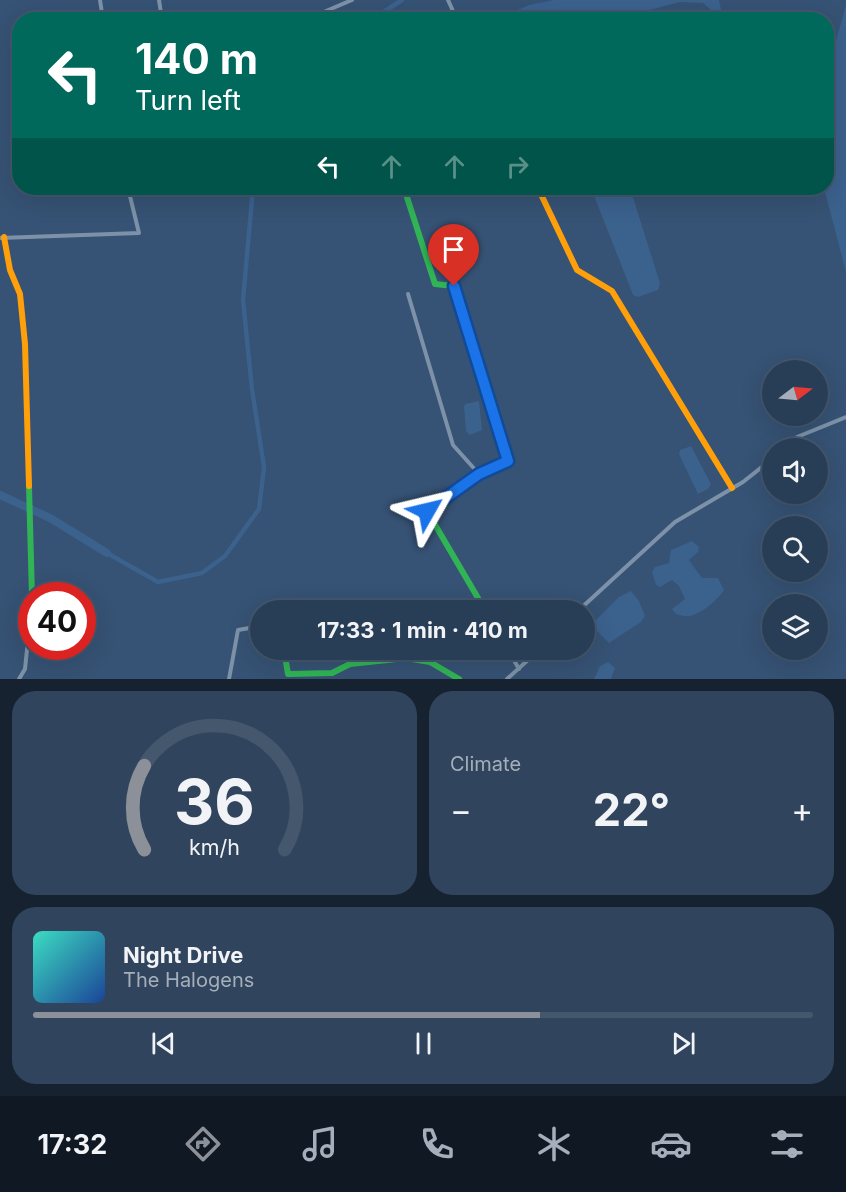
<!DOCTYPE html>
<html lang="en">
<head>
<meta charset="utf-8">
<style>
  :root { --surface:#283e57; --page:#30455d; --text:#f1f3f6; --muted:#a5aeba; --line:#44576d; --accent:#8c9099 }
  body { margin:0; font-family:Inter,sans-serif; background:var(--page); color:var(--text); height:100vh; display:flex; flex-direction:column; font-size:22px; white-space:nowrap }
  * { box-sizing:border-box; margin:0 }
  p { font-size:20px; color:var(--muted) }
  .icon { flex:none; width:33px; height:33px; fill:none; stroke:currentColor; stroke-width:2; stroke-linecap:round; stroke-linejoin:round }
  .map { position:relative; height:679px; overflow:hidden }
  .panel { display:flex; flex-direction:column; gap:12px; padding:12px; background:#162230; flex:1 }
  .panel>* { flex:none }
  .banner { position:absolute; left:12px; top:12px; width:822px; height:183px; border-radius:24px; box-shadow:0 6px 24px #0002,0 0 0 2px var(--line); background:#00695c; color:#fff; overflow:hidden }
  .needle { width:39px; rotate:74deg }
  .buttons { position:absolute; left:762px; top:360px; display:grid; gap:12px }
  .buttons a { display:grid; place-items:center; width:66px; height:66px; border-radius:50%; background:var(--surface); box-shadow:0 6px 24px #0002,0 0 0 2px var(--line); font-size:30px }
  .speed { position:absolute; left:18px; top:582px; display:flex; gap:12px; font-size:30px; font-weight:700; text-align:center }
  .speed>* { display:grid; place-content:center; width:78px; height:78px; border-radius:50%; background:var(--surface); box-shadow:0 6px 24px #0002,0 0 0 2px var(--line); line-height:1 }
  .speed .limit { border:9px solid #d22; background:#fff; color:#111 }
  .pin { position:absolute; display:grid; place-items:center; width:51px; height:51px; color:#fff; margin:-62px -26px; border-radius:50% 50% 50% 0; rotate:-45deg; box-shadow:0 0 6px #0007 }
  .pin .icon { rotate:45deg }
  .me { position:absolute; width:66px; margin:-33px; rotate:53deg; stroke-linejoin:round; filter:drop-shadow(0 0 4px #0008) }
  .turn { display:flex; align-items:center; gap:21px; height:126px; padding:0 24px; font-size:27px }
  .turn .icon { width:78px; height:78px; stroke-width:2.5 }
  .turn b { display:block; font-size:42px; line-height:51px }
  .lanes { display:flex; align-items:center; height:57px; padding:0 24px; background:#0003; justify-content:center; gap:30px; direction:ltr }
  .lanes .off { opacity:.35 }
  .big { font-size:45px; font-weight:700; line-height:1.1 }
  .panel .tile { flex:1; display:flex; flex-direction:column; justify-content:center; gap:9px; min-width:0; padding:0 21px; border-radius:24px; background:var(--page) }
  .panel .dial { align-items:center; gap:0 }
  .dial svg { height:156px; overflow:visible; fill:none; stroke:var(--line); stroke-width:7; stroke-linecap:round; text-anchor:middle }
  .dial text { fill:var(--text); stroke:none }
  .song { display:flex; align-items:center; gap:18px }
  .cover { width:72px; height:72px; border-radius:9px; background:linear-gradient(135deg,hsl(170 70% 55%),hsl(220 70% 35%)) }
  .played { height:6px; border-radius:3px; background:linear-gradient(90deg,var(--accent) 65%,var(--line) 65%) }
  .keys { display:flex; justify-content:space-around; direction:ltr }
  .heat { display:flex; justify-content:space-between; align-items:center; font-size:33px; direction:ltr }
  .panel .tiles { flex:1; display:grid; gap:12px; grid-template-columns:1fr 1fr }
  .tile:last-child { grid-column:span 2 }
  .trip { position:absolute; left:250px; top:600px; width:345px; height:60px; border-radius:30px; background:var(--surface); box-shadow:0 6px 24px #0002,0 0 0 2px var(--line); font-weight:700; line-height:60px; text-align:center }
  .tab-bar { display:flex; height:96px; justify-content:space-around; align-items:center; background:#101923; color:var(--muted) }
  .tab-bar .icon { width:42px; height:42px }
  .tab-bar .on { color:var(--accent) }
  .tab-bar b { font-size:27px; color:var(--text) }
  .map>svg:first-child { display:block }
</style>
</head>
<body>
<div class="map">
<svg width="846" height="679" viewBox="0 0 846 679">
  <rect width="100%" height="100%" fill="#365274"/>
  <g fill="#3b618d">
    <polygon points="554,0 719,0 723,19 715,19 713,12 703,3 680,2 615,19 497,19 529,5"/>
    <polygon points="846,5 846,272 824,188 826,188 827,73"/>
    <polygon points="591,188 630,188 660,283 658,290 638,297 633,295"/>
    <polygon points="479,401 482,430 470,435 466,431 464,407 465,404"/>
    <polygon points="691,446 711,484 708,489 698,494 679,454 680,450"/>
    <path d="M692 541 699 547 698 552 689 560 702 578H718L724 590C719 599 701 614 690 616 685 617 681 615 676 614L672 609 685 599 679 586 672 580 660 587 656 585 652 572 655 567 669 563 671 550Z"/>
    <polygon points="631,591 639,601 645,616 641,622 609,643 596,630 594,622 619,597"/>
    <polygon points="608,662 615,668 611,679 594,679 600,666"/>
  </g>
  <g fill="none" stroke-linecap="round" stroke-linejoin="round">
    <g stroke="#3b618d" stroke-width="4.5">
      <polyline points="371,20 402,0"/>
      <polyline points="107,553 158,582 202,573 225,556 259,509 264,467 252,389 243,300 253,188"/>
    </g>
    <polyline stroke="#3b618d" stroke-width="8" points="0,495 50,518 107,553"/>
    <g stroke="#7d92a8" stroke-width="4">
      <polyline points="100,0 103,20"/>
      <polyline points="159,0 162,20"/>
      <polyline points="448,0 457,20"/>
      <polyline points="305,20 352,0"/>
      <polyline points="0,238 139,233 128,188"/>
      <polyline points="408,294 453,445 479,474"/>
      <polyline points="782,448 797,437 846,417"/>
      <polyline points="579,610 675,522 743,482 772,459"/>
      <polyline points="508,650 519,669"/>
      <polyline points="19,679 25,669 32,601"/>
      <polyline points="229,679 238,630 261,626"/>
      <polyline points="507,679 539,650"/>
    </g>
    <g stroke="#30b455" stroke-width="6">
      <polyline points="404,188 435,284 454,286 508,461 479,474 427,511 485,610"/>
      <polyline points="29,486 32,596"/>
      <polyline points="284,650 288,674 332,673 350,664 406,658 430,662 459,679"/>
    </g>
    <g stroke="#ff9f0a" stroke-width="6">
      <polyline points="538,188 577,270 612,291 732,488"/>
      <polyline points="4,237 10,270 20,294 25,344 29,486"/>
    </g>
  </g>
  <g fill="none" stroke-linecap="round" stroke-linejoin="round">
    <g stroke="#114b97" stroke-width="15">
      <polyline id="route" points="427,511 479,474 508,461 454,286"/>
    </g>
    <use href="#route" stroke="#1a73e8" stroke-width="10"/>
  </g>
</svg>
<div class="buttons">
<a><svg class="needle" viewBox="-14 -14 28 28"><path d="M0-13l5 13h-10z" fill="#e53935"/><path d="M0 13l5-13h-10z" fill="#a5aeba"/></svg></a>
<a><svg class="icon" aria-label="sound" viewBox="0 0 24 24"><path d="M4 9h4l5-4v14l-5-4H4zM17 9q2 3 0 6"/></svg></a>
<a><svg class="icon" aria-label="search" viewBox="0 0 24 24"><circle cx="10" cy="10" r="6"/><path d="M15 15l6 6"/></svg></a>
<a><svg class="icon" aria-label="layers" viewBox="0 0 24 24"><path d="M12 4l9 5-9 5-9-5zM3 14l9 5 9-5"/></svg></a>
</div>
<div class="speed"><div class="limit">40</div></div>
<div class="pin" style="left:454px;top:286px;background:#d93025"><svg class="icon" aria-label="arrive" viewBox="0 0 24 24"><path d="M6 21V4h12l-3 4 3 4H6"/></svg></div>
<svg class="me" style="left:427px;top:511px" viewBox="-20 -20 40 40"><path d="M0-17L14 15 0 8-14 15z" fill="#1a73e8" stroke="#fff" stroke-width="4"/></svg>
<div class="trip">17:33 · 1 min · 410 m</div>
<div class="banner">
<div class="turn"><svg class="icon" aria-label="left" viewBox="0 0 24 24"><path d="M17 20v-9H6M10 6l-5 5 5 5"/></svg><div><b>140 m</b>Turn left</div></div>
<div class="lanes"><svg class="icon" aria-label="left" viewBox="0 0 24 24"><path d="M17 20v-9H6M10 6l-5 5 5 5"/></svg><svg class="icon off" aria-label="ahead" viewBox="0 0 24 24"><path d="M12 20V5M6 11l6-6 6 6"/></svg><svg class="icon off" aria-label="ahead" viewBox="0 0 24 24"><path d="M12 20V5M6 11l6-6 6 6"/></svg><svg class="icon off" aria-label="right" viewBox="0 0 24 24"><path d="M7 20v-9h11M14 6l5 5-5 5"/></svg></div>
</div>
</div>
<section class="panel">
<div class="tiles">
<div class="tile dial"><svg viewBox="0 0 100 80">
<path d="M14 69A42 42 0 1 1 86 69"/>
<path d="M14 69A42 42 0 0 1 14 26" stroke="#8c9099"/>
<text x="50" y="56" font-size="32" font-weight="700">36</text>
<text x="50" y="72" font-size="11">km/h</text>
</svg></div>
<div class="tile"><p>Climate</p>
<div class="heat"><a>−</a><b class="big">22°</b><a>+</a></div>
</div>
<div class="tile">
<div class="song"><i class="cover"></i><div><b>Night Drive</b><p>The Halogens</p></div></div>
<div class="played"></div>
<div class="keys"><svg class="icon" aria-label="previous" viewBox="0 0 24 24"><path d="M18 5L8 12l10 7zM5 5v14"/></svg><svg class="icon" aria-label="pause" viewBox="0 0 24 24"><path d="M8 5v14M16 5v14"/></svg><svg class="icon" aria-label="next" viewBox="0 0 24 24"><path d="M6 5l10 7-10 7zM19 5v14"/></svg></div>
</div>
</div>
</section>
<nav class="tab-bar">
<b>17:32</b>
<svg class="icon on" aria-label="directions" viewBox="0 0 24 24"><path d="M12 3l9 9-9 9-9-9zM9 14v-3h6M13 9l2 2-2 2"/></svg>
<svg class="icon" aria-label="music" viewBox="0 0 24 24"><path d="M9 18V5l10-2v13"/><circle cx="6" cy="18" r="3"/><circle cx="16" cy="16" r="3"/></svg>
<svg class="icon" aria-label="phone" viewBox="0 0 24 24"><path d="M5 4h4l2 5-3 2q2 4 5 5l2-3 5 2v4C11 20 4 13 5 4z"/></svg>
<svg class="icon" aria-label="climate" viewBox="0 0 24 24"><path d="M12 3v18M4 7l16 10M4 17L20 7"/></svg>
<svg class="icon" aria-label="car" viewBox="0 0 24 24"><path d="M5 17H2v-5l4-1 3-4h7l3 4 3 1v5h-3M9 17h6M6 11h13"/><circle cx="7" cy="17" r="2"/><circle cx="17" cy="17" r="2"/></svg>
<svg class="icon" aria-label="filters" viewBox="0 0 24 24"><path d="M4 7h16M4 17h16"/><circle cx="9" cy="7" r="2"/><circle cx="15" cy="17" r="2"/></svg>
</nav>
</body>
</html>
